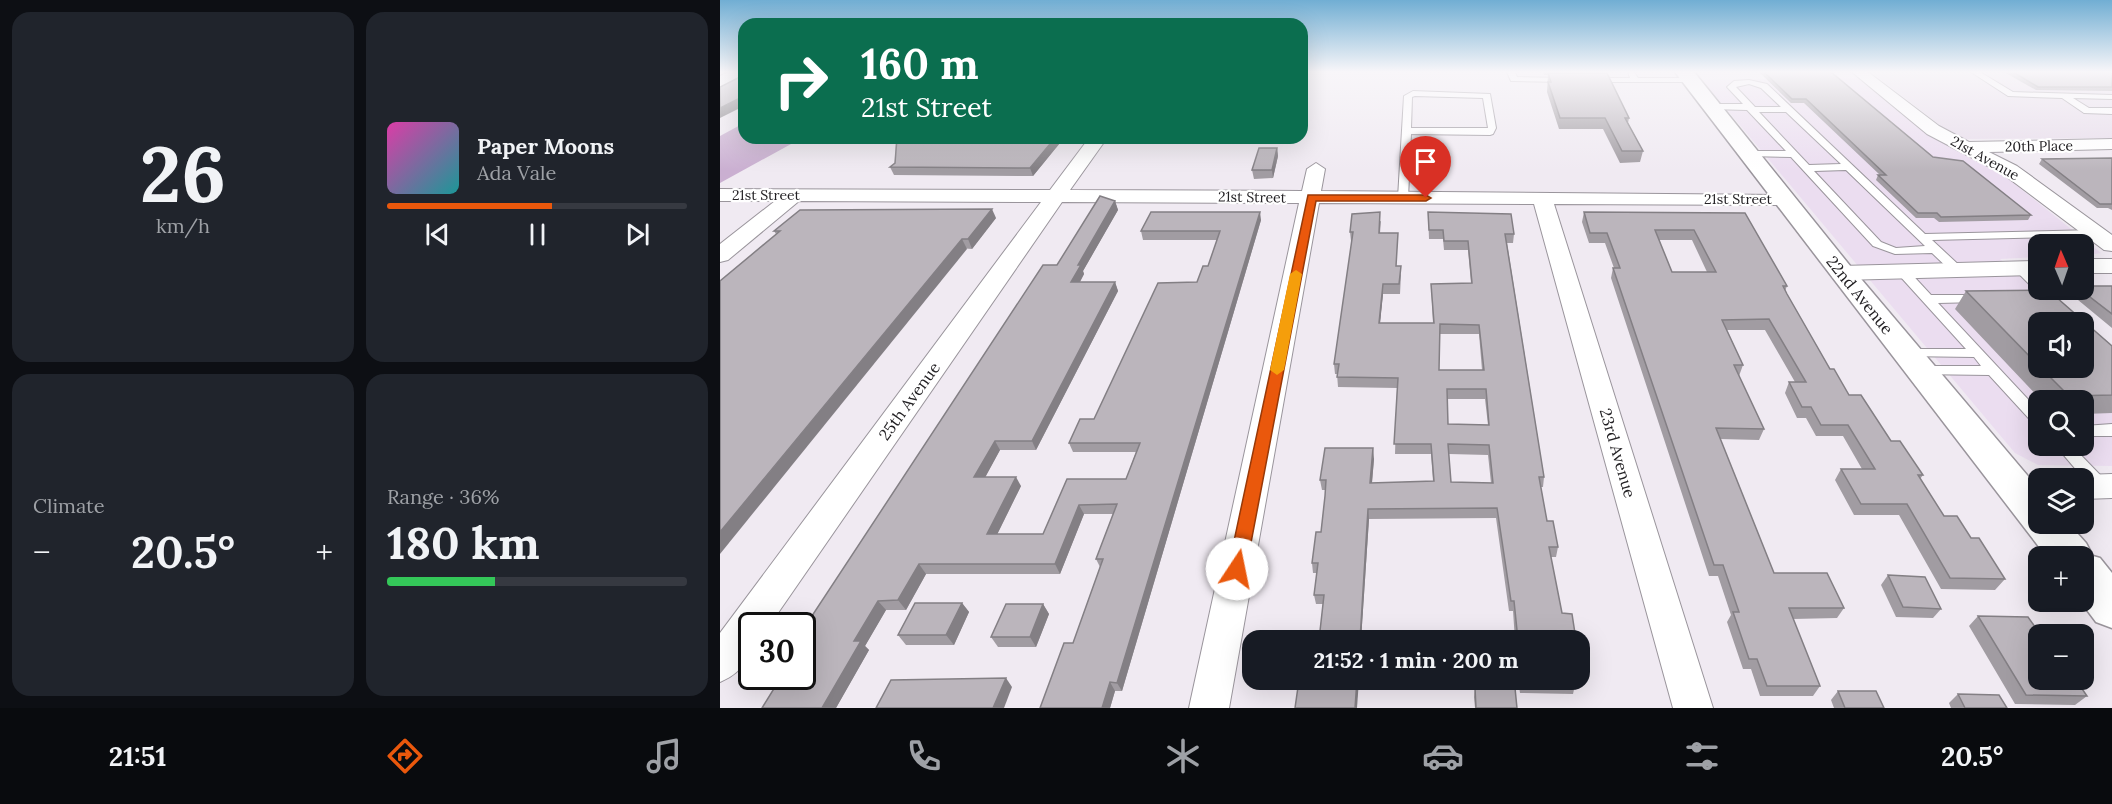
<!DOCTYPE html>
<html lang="en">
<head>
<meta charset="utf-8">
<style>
  :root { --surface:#171b24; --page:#20242c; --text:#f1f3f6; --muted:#9ea1a6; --line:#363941; --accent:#ea580c }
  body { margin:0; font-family:Lora,serif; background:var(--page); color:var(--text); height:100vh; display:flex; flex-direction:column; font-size:22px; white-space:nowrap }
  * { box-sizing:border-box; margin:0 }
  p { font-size:20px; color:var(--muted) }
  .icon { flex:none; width:33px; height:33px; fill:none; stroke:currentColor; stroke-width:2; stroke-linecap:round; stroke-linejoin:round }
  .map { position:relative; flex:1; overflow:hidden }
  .details { display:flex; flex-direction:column; gap:12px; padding:12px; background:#0d0f14; width:720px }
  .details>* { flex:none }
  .top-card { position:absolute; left:18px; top:18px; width:570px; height:126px; border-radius:18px; box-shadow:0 6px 24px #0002; background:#0b6e4f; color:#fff; overflow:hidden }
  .needle { width:39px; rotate:358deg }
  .buttons { position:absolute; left:1308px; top:234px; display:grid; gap:12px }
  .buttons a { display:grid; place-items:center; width:66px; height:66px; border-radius:12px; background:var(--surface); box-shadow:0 6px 24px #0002; font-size:30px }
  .speed { position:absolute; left:18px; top:612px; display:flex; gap:12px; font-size:30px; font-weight:700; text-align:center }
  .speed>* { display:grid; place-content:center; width:78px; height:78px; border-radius:50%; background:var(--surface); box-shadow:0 6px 24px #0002; line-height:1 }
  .speed .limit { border:3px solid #111; border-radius:9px; background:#fff; color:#111 }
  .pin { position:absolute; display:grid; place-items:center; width:51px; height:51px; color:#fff; margin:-62px -26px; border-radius:50% 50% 50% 0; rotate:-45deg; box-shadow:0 0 6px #0007 }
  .pin .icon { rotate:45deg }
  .me { position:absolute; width:66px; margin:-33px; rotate:11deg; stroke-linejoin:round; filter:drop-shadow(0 0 4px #0008) }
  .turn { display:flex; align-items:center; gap:21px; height:126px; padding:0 24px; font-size:27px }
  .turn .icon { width:78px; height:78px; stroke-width:2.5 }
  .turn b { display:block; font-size:42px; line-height:51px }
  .big { font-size:45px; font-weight:800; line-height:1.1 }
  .details .card { flex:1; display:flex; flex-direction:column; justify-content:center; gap:9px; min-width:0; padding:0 21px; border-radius:18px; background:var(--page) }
  .details .dial { align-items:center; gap:0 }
  .dial b { font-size:78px; line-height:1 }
  .song { display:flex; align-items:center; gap:18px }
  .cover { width:72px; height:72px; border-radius:9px; background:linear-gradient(135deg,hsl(320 70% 55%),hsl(180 70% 35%)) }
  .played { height:6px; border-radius:3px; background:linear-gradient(90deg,var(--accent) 55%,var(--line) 55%) }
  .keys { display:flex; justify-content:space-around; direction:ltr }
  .heat { display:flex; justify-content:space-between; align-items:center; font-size:33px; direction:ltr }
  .charge { height:9px; border-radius:4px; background:linear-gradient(90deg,#34c759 36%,var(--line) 0) }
  .details .tiles { flex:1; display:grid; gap:12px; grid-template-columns:repeat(2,1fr) }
  .trip { position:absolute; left:522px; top:630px; width:348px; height:60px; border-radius:18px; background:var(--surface); box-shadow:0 6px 24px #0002; font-weight:800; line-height:60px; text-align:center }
  .tab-bar { display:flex; height:96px; justify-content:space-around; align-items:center; background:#090b0e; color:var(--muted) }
  .tab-bar .icon { width:42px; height:42px }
  .tab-bar .on { color:var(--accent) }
  .tab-bar b { font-size:27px; color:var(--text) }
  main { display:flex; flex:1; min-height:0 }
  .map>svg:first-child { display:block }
</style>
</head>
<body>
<main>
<section class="details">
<div class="tiles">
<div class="card dial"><b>26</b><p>km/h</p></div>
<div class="card">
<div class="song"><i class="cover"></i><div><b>Paper Moons</b><p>Ada Vale</p></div></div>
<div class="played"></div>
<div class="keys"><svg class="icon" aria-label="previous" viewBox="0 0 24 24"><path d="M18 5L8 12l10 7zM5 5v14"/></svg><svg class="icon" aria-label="pause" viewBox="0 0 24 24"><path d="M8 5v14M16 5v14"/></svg><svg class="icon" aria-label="next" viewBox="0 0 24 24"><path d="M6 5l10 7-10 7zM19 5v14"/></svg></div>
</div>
<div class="card"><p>Climate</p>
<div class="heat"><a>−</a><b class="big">20.5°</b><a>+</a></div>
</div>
<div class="card"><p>Range · 36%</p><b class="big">180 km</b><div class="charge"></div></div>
</div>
</section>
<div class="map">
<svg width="1392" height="708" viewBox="0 0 1392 708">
  <rect width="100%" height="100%" fill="#f0eaf2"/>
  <path fill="#ebddf0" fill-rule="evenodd" d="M1138 78 1208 135 1286 177 1381 253 1364 256V244H1318V257L1280 259 1351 322H1318V368H1364L1392 360V466L1318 465 1295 453 982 80ZM1318 400H1364V446H1318Z"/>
  <polygon fill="#e8ddeb" points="1151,72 1392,72 1392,138 1243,139 1226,130"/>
  <polygon fill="#caafd1" points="24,123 24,138 82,138 0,183 0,136"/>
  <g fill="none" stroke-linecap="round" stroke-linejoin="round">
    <g stroke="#9a959c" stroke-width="2">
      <g id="service">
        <polygon points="787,72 795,72 797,77 846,78 850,80 846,82 794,81 791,81"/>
        <polygon points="908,72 914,72 918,78 971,78 975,80 971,82 874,82 870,80 874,78 910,78"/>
        <polygon points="1251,72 1260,72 1293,92 1392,95 1392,99 1353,98 1369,108 1392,108 1392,114 1364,113 1342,98 1288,96"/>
        <path d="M1029 80 1047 84 1205 234 1377 230 1383 233 1377 236 1212 240 1241 267 1243 270 1237 274 1233 273 1212 253 1175 254 1153 246 1071 157 1027 156 1025 154 1030 151H1066L1027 110 990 109 989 107 993 104H1023L1007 87 1014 81ZM1029 84 1041 88 1061 107H1035L1016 87ZM1039 112H1066L1121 164 1089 165ZM1126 170 1205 246 1176 248 1161 242 1094 171Z"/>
        <path d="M693 91 770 94 776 128 773 134 770 135 691 134 688 198 683 201 678 198 684 96ZM695 96 763 98 768 128H691L692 97Z"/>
        <polygon points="1299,264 1303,266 1318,280 1319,290 1314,289 1293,268"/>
        <polygon points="1182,267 1186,268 1211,295 1263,295 1265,298 1259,302 1218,303 1318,410 1318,424 1313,423 1269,375 1196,374 1194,371 1196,368 1201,366 1261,366 1254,357 1183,356 1181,353 1183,350 1188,349 1246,349 1178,274 1176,271 1178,268"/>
        <polygon points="1392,424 1392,436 1364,436 1364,426"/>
        <polygon points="1336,446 1352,446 1387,482 1389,487 1387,492 1381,493 1375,492"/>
      </g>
    </g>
    <g stroke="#9a959c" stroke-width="2">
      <g id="minor">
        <polygon points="8,72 24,72 24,74 0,87 0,76"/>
        <polygon points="1132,72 1148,72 1219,126 1249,142 1392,139 1392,149 1269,152 1297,166 1392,235 1392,251 1384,250 1283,174 1207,134"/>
        <path d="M369 138H387L350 190 582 191 587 169 596 163 605 169 601 191 1071 195 1074 199 1064 205 834 204 993 708H953L814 204 599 203 509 708H469L579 203 342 202 49 626H32C32 652 27 671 0 682V633L321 202 79 201 8 260 0 262V244L55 201H0V189L330 190Z"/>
        <rect x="1364" y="259" width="28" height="14"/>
        <polygon points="1318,261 1318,275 1121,280 1113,278 1110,273 1113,268 1121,266"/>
        <polygon points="1392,474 1392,498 1364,499 1364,478 1353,478 1364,475"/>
      </g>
    </g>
    <g stroke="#9a959c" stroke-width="3">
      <polygon id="tertiary" points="955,72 974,72 1131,267 1318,488 1318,524 1349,524 1366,543 1373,556 1380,558 1392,573 1392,628 1376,622 1361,602 1364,602 1364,556 1326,556"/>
    </g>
    <use href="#service" fill="#fff" fill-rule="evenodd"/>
    <use href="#minor" fill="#fff" fill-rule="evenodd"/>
    <use href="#tertiary" fill="#fff" fill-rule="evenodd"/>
  </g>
  <g fill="#a19ca2" fill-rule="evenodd">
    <polygon points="823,72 883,72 883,73 909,118 908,123 923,151 920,162 900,163 883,129 839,129 827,92 828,75 824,75"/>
    <polygon points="1039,72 1111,72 1213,157 1311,215 1308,220 1219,222 1214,218 1196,218 1156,180 1158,175 1160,175 1084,103 1071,103"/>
    <polygon points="1284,72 1392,72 1392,91 1316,90"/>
    <polygon points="159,138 344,138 313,176 174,175 170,167 175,163 176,141 160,139"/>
    <polygon points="557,148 558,156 553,178 534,179 532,170"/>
    <polygon points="1392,158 1392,210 1388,208 1377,208 1319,164 1322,159"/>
    <polygon points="395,201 398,210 363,271 364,274 360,282 395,282 398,291 316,450 280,450 265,477 301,486 277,534 323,534 347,479 406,479 416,452 353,452 349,443 374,419 477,282 488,266 497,240 423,240 421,231 541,220 402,691 395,691 390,708 320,708 353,643 380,567 376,559 393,514 364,514 340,574 206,574 186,610 166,610 145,646 149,650 116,708 42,708 57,685 50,680 337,265"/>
    <path d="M708 212 794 234 793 243H787L824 477 823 487H821L827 521 838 547 836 557H831L842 613 856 640H795L793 611H789L776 518 649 519 641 640H599L603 604H596L594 595 597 573H593L592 563 601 532 605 496 606 490H602L600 480 654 459 652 483 713 481 711 454H675L677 388 618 387 617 374H615L614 364 632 241H631L630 232 661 221 660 233H678L676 266 681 275 680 294H663L660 323H713L711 284 751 283 748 250H724L723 239H709ZM720 334H759L762 370H719ZM727 399H765L768 425 728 424ZM729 454 768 455 771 483 731 482Z"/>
    <path d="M864 212 1025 213 1067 286 1065 291 1067 294 1110 369 1129 395 1171 441 1203 475 1200 479 1224 516 1251 538 1285 579 1275 590 1221 589 1179 515H1134L1115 480 1121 469H1142L1123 436H1096L1086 418H1077L1065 393 1069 382H1075L1045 330H1007L1023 365 1019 376 1044 429 1039 440 1000 439 1054 573 1124 608 1117 618 1073 619 1100 686 1093 696H1040L1031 669H1023L1007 622 1011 615 998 576H989L891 278 893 268H894L885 243H869L862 222ZM939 240H972L987 272H952Z"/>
    <polygon points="276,218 252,249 56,234 54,231"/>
    <polygon points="1392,286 1392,328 1352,295 1356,290 1364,290"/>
    <path d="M1246 291 1392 346V413L1364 414V400H1321L1235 309ZM1318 322 1364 368H1318Z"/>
    <polygon points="1168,575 1221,609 1213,618 1176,617 1161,585"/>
    <polygon points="242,603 249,612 234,645 186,645 178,635"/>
    <polygon points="323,604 329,614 316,647 278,647 271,637"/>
    <polygon points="1258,616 1318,680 1367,696 1355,705 1295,704 1249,626"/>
    <polygon points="798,680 854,680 855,685 853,694 800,693"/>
    <polygon points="755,688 797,708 755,708 754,697"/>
    <polygon points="1118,691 1164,708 1114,708 1111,700"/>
    <polygon points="1238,694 1287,708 1231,708 1229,703"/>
  </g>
  <g fill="#837f84">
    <polygon points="24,96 24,106 0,118 0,108"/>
    <polygon points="335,138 344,138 313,176 310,168"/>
    <polygon points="557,148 558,156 553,178 552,170"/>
    <polygon points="395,201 398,210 363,271 364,274 355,291 351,282 358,265"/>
    <polygon points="272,209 276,218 252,249 248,239"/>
    <polygon points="540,212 541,220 402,691 397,683"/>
    <polygon points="242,239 247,249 0,554 0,532"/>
    <polygon points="395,282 398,291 316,450 312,441"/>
    <polygon points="663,284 663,294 659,333 659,323"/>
    <polygon points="275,441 280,450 260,487 254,477"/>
    <polygon points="653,448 654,459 651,493 650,483"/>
    <polygon points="296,477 301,486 273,543 267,534"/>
    <polygon points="359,505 364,514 340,574 335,564"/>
    <polygon points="648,509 649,519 641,640 640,640"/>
    <polygon points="199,564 206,574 186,610 178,600"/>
    <polygon points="158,601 166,610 145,646 149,650 116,708 102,708 134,641"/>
    <polygon points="242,603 249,612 234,645 226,635"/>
    <polygon points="323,604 329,614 316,647 310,637"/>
    <polygon points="286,678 292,687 284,708 273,708"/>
    <polygon points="637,680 639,680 637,708 635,708"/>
    <polygon points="390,682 395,691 390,708 382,708"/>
  </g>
  <g fill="#bbb5bc" stroke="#837f84" stroke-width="1.5" fill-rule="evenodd">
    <polygon points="1044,72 1111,72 1213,157 1243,161 1311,215 1221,217 1217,213 1198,213 1158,175 1166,175 1086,99 1072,99"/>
    <polygon points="1293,72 1392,72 1392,87 1318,87"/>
    <polygon points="828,73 887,73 909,118 905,118 923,151 902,151 885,118 840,118 828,82 831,82"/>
    <polygon points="24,75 24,96 0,108 0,87"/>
    <polygon points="177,138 335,138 310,168 170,167 175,163"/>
    <polygon points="539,148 557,148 552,170 532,170"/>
    <polygon points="1392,158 1392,204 1380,204 1322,159"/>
    <polygon points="380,196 395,201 358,265 361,265 351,282 395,282 312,441 275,441 254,477 296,477 267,534 323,534 347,479 406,479 420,443 349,443 360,419 374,419 438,283 477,282 483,266 488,266 500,231 421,231 431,212 540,212 397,683 390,682 382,708 320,708 344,643 353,643 383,559 376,559 397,504 359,505 335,564 199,564 178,600 158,601 134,641 141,641 102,708 42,708 60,679 50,680 52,676 82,676 82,631 323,265 337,265"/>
    <polygon points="272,209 248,239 242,239 0,532 0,281 60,231 54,231 80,210"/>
    <path d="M660 212 659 233H678L676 266H681L679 284H663L659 323H714L711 284 752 283 748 241H724L723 230H709L708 212 791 214 794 234H785L824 477H819L827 521H833L838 547H829L842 613 852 614 856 640H798L794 601H791L777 508 648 509 640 640H599L604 595H594L598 563H592L596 532H601L605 496 606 480H600L605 448H653L650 483 714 481 711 444H674L678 378 617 377 619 364H614L633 232H630L632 214ZM720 324 759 325 764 370H719ZM727 389H766L769 425 728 424ZM728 444 769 445 773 483 731 482Z"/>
    <path d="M864 212 1025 213 1067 286H1063L1067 294 1110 369H1114L1129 395H1141L1171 441H1180L1203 475H1198L1224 516H1237L1251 538H1259L1285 579 1230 578 1187 504H1141L1121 469H1155L1128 425H1101L1091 407H1082L1069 382H1086L1049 319 1002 320 1023 365H1014L1044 429 996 428 1054 573H1107L1124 608H1069L1100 686H1047L1037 659H1029L1013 612H1019L1003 565H994L893 268H900L887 233H870ZM935 230H974L996 272H952Z"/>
    <polygon points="1364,286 1392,286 1392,314 1361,290 1364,290"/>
    <polygon points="1328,290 1392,346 1392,395 1349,396 1321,368 1364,368 1364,322 1318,322 1318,365 1246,291"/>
    <polygon points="1168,575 1205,577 1221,609 1183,607"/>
    <polygon points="195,603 242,603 226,635 178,635"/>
    <polygon points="286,604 323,604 310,637 271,637"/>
    <polygon points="1258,616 1308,617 1320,634 1318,634 1318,680 1356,680 1367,696 1306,695"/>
    <polygon points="286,678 273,708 156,708 171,680"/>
    <polygon points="579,680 637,680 635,708 575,708"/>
    <polygon points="801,680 854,680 855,685 801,684"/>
    <polygon points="755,688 795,688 797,708 756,708"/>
    <polygon points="1118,691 1156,691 1164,708 1125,708"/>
    <polygon points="1238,694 1279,695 1287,708 1245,708"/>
  </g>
  <linearGradient id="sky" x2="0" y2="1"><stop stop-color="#71aed3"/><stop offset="0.42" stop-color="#f8f6f9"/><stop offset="1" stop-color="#f8f6f9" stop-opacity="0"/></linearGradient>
  <rect width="1392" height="171" fill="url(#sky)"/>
  <polygon fill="#ea580c" stroke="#983908" stroke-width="1.5" points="588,195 706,195 711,198 706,201 596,201 526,569 523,574 517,577 511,574 508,569"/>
  <polygon fill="#f59e0b" points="576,270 582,274 564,370 557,375 550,370 570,274"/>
  <g text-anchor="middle" stroke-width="4.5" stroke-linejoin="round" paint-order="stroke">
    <g font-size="14" fill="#232124" stroke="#fff">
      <text transform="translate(1319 146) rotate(-1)" y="5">20th Place</text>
      <text transform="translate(1265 158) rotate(29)" y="5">21st Avenue</text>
      <text x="46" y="200">21st Street</text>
      <text transform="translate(532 197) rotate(1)" y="5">21st Street</text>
      <text x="1018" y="204">21st Street</text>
    </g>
    <g font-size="16" fill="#232124" stroke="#fff">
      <text transform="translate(1140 295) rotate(51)" y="6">22nd Avenue</text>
      <text transform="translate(189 401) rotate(-54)" y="6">25th Avenue</text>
      <text transform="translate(898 453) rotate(74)" y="6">23rd Avenue</text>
    </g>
  </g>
</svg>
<div class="buttons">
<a><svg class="needle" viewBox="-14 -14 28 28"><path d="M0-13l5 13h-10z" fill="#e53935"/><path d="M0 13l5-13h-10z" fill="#9ea1a6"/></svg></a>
<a><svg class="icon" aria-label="sound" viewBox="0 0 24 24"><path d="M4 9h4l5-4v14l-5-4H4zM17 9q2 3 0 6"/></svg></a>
<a><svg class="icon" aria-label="search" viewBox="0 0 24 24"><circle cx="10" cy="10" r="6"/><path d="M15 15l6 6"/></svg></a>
<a><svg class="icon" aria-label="layers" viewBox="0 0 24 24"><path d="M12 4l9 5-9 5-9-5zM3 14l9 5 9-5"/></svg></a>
<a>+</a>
<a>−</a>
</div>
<div class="speed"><div class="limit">30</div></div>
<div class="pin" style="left:706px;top:198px;background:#d93025"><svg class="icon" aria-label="arrive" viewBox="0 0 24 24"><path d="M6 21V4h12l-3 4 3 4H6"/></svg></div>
<svg class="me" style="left:517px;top:569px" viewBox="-20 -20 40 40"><circle r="19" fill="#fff"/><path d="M0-13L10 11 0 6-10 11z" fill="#ea580c"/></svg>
<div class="trip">21:52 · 1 min · 200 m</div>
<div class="top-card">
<div class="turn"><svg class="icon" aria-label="right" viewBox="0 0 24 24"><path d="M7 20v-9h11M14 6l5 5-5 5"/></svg><div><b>160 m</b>21st Street</div></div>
</div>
</div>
</main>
<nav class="tab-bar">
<b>21:51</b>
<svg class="icon on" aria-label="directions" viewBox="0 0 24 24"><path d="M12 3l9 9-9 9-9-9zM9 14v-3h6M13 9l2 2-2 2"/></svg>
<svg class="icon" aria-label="music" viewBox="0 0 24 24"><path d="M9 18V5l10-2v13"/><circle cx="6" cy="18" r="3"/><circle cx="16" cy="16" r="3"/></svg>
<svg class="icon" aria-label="phone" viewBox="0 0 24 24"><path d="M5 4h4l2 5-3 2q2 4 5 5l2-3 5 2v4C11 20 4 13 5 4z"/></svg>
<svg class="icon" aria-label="climate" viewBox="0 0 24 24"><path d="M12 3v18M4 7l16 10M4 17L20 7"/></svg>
<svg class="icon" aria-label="car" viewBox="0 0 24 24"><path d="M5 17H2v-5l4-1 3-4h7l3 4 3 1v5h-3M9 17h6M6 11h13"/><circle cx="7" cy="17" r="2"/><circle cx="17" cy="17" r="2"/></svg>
<svg class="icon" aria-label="filters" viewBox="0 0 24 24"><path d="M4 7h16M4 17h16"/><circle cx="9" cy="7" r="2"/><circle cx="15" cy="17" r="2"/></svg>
<b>20.5°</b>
</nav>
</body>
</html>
